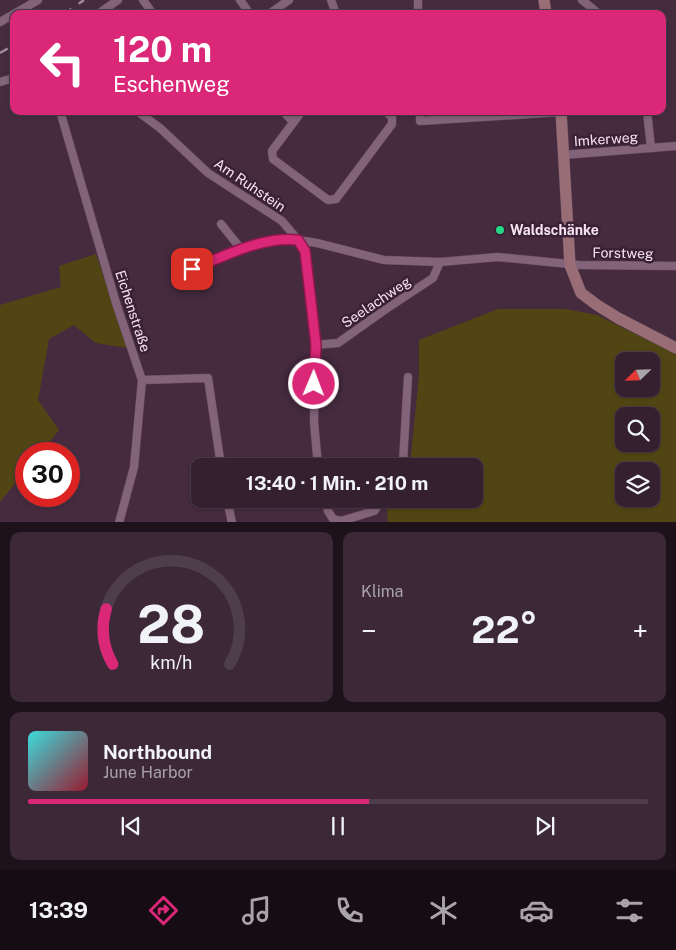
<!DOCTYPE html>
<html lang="de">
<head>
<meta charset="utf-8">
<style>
  :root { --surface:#34202f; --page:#3c2837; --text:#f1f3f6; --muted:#a9a3aa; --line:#4e3e4b; --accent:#db2777 }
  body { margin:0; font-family:"Public Sans",sans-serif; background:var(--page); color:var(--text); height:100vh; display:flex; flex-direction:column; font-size:19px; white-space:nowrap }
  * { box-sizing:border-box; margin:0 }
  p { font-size:16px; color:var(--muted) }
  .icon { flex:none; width:28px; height:28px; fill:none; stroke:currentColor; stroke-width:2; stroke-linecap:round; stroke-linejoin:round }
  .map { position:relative; height:522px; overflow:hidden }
  .sheet { display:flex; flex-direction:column; gap:10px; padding:10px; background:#1d121a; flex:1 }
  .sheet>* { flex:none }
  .guide { position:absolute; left:10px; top:10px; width:656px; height:105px; border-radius:10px; box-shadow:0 1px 4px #0004,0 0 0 1px var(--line); background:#db2777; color:#fff; overflow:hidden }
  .needle { width:32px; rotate:247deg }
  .controls { position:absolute; left:615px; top:352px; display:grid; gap:10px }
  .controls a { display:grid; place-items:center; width:45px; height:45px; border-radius:10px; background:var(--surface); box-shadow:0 1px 4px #0004,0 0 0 1px var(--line); font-size:25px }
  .speed { position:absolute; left:15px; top:442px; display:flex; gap:10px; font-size:25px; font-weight:700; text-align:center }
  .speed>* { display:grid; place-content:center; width:65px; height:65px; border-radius:50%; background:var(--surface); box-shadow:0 1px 4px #0004,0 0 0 1px var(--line); line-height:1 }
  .speed .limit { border:8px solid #d22; background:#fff; color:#111 }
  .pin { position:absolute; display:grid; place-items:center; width:42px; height:42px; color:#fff; margin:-21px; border-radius:10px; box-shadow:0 2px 8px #0006 }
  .me { position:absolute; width:55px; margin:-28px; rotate:1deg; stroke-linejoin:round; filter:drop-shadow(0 0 4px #0008) }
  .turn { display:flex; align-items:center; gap:18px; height:105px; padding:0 20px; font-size:22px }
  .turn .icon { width:65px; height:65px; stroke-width:2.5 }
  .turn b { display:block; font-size:35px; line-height:42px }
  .big { font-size:38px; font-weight:700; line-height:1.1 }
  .sheet .tile { flex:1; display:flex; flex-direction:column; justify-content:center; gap:8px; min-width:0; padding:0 18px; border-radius:10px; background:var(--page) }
  .sheet .dial { align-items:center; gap:0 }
  .dial svg { height:130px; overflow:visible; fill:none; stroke:var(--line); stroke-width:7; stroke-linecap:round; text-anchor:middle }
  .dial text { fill:var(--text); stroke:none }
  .song { display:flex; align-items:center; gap:15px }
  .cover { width:60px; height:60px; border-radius:8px; background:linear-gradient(135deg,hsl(180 70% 55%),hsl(350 70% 35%)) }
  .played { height:5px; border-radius:2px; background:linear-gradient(90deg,var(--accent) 55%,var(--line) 55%) }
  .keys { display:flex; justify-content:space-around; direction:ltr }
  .heat { display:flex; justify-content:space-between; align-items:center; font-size:28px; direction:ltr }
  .sheet .tiles { flex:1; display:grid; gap:10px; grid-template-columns:1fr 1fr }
  .tile:last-child { grid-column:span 2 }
  .trip { position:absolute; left:191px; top:458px; width:292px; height:50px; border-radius:10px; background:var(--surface); box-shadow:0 1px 4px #0004,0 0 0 1px var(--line); font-weight:700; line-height:50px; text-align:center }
  .tab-bar { display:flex; height:80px; justify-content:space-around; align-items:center; background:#150d13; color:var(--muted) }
  .tab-bar .icon { width:35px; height:35px }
  .tab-bar .selected { color:var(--accent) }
  .tab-bar b { font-size:22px; color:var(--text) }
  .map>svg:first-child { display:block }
</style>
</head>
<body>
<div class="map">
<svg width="676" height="523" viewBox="0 0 676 523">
  <rect width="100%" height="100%" fill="#462b3f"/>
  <g fill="#514613" fill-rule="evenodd">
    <polygon points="96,254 127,348 96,343 74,325 49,339 38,400 59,430 40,454 26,454 26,470 0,502 0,305 61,287 59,266"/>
    <path d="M498 309H566L597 315 676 354V522L388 523 387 511 392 499H475V466H406L411 455 419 376V340ZM624 361H651V389H624ZM624 416H651V444H624ZM624 471H651V499H624Z"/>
  </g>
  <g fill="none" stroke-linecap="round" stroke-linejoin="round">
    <g stroke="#61495b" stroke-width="9">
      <g id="street">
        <polyline points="143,0 153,14"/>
        <polyline points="240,0 250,14"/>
        <polyline points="331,0 336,14"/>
        <polyline points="418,0 418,14"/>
        <polyline points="582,0 599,14"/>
        <polyline points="14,14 38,0"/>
        <polyline points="98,14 118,0"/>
        <polyline points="269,14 289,0"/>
        <polyline points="0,22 14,14"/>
        <polyline points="0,82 14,78"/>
        <polyline points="60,111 116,303 142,380 134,467 119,523"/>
        <polyline points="137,111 160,128 208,173 282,221 298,240 317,243 384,260 440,262 498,257 579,265 676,266"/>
        <polyline points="283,111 293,122"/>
        <polyline points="302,111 272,151 273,159 328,200 336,199 392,124 392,117 385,111"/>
        <polyline points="420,111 420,121 561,112"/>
        <polyline points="647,111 651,148"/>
        <polyline points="563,155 676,146"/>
        <polyline points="221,224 241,249"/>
        <path d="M176 276C212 261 259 236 298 240L305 251 315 345 314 422 318 466"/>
        <polyline points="315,345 338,343 386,309 433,278 440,262"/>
        <polyline points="142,380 208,378 221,466"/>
        <polyline points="402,466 403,462 408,377"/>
        <polyline points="227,499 232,523"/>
        <polyline points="325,499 328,511 333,519 341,521 374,511 383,499"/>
      </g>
    </g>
    <g stroke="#61495b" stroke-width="12">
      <g id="secondary">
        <polyline points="544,0 546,14"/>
        <polyline points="561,111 570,265 581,293 597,305 618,318 676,348"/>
      </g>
    </g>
    <use href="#street" stroke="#826379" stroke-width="8"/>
    <use href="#secondary" stroke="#996d76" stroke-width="11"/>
    <g stroke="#a08999" stroke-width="2.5" stroke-dasharray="9 9" stroke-linecap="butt">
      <polyline points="64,14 84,0"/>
      <polyline points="0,53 14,45"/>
    </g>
  </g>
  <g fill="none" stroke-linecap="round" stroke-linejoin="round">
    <g stroke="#8e194d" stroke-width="12">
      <path id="route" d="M192 269C225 256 262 236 298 240L305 251 316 345 314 384"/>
    </g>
    <use href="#route" stroke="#db2777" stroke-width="9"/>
  </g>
  <circle fill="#23d886" stroke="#3b2135" stroke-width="2" cx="500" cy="230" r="5"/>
  <g text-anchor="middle" stroke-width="5" stroke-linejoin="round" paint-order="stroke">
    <g font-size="14" fill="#f6e4f0" stroke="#3b2135">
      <text transform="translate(606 139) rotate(-4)" y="5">Imkerweg</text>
      <text transform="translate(250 185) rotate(34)" y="5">Am Ruhstein</text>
      <text transform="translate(623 253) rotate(1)" y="5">Forstweg</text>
      <text transform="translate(376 302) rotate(-34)" y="5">Seelachweg</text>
      <text transform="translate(133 311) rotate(72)" y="5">Eichenstraße</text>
    </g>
    <g font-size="14" font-weight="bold" fill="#f6e4f0" stroke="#3b2135" text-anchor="start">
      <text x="510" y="235">Waldschänke</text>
    </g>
  </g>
</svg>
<div class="controls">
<a><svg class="needle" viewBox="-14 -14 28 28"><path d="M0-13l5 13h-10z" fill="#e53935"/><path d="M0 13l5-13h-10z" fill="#a9a3aa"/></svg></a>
<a><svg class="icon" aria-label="search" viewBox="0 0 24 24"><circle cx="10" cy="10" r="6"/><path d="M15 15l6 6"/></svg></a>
<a><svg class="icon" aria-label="layers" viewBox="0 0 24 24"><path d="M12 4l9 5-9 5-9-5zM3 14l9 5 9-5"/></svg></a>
</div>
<div class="speed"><div class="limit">30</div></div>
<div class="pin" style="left:192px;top:269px;background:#d93025"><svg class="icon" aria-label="arrive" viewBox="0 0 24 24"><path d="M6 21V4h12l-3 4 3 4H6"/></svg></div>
<svg class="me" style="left:314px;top:384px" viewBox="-20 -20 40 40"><circle r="17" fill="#db2777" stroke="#fff" stroke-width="3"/><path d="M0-11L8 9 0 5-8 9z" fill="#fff"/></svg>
<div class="trip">13:40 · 1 Min. · 210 m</div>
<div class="guide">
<div class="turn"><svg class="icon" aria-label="left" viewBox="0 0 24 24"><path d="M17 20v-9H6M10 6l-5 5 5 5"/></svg><div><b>120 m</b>Eschenweg</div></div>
</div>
</div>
<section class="sheet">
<div class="tiles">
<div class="tile dial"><svg viewBox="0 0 100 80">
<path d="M14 69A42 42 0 1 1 86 69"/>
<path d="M14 69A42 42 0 0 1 10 35" stroke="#db2777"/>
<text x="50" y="56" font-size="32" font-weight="700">28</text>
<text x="50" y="72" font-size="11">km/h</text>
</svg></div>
<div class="tile"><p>Klima</p>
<div class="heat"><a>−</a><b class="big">22°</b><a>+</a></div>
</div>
<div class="tile">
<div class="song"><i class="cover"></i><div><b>Northbound</b><p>June Harbor</p></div></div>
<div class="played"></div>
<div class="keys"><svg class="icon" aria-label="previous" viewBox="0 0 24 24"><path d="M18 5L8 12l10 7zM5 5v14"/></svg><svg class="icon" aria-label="pause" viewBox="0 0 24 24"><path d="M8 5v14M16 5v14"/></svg><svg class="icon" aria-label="next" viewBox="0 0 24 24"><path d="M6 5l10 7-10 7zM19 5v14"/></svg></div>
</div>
</div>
</section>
<nav class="tab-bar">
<b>13:39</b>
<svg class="icon selected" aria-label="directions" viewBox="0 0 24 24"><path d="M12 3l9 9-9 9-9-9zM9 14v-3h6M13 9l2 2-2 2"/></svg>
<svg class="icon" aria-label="music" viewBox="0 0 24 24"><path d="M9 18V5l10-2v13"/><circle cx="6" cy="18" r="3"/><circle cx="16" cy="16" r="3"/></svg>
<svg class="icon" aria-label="phone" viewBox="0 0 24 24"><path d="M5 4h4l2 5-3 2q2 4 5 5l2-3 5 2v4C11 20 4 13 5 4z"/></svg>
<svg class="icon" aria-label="climate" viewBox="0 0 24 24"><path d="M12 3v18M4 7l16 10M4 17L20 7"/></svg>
<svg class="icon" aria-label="car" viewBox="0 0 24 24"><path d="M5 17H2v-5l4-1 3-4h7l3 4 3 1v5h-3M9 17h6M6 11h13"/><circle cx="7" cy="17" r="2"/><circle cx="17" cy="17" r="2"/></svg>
<svg class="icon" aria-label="filters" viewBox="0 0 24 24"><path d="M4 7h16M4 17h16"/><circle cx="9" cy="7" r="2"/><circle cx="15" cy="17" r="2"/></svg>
</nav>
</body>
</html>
